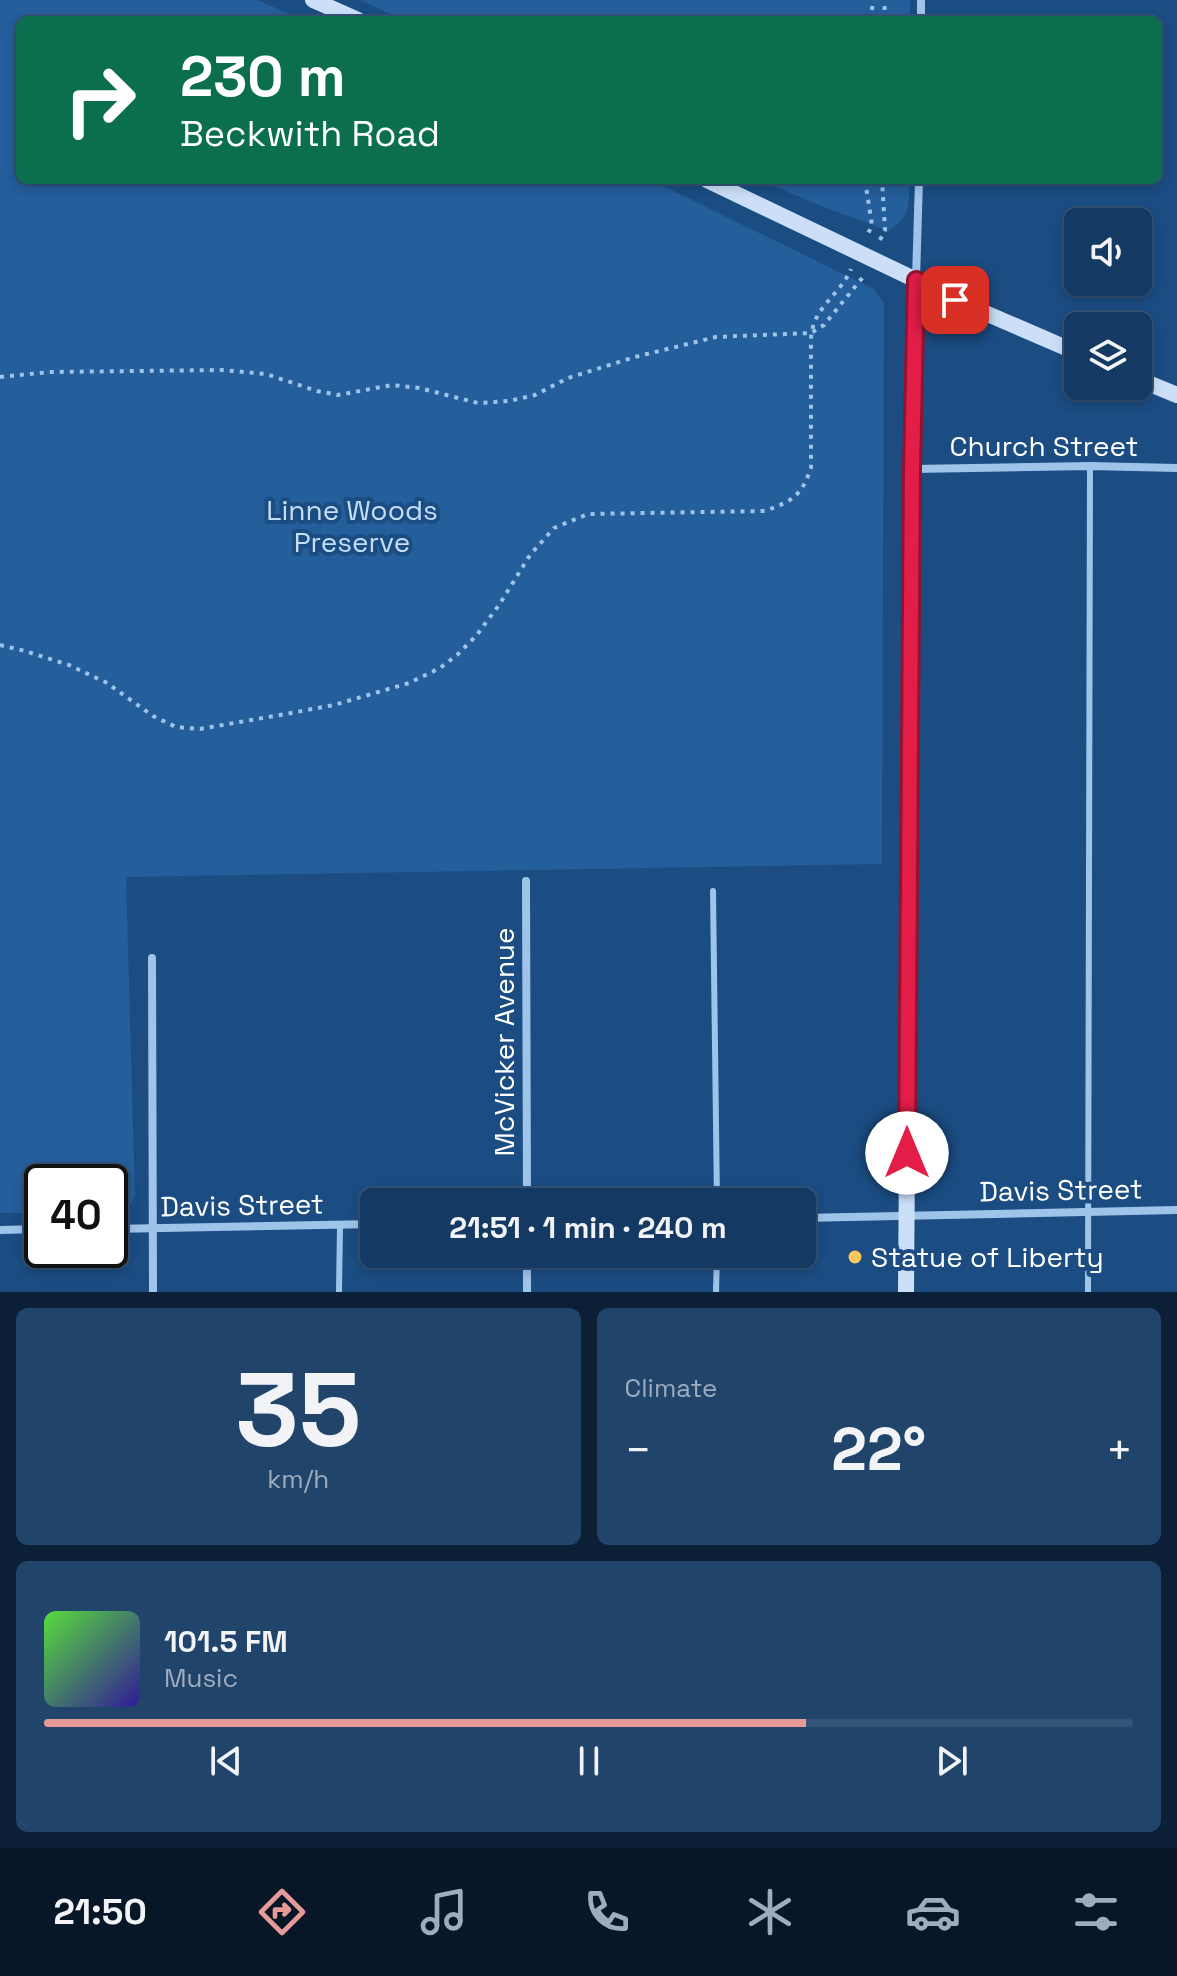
<!DOCTYPE html>
<html lang="en">
<head>
<meta charset="utf-8">
<style>
  :root { --surface:#143962; --page:#21446b; --text:#f1f3f6; --muted:#9dacbe; --line:#335377; --accent:#e69b98 }
  body { margin:0; font-family:"Space Grotesk",sans-serif; background:var(--page); color:var(--text); height:100vh; display:flex; flex-direction:column; font-size:30px; white-space:nowrap }
  * { box-sizing:border-box; margin:0 }
  p { font-size:26px; color:var(--muted) }
  .icon { flex:none; width:44px; height:44px; fill:none; stroke:currentColor; stroke-width:2; stroke-linecap:round; stroke-linejoin:round }
  .map { position:relative; height:1292px; overflow:hidden }
  .side { display:flex; flex-direction:column; gap:16px; padding:16px; background:#0b1f36; flex:1 }
  .side>* { flex:none }
  .banner { position:absolute; left:16px; top:16px; width:1146px; height:168px; border-radius:12px; box-shadow:0 4px 12px #0003,0 0 0 2px var(--line); background:#0b6e4f; color:#fff; overflow:hidden }
  .buttons { position:absolute; left:1064px; top:208px; display:grid; gap:16px }
  .buttons a { display:grid; place-items:center; width:88px; height:88px; border-radius:12px; background:var(--surface); box-shadow:0 4px 12px #0003,0 0 0 2px var(--line); font-size:40px }
  .speed { position:absolute; left:24px; top:1164px; display:flex; gap:16px; font-size:40px; font-weight:700; text-align:center }
  .speed>* { display:grid; place-content:center; width:104px; height:104px; border-radius:50%; background:var(--surface); box-shadow:0 4px 12px #0003,0 0 0 2px var(--line); line-height:1 }
  .speed .limit { border:4px solid #111; border-radius:12px; background:#fff; color:#111 }
  .pin { position:absolute; display:grid; place-items:center; width:68px; height:68px; color:#fff; margin:-34px; border-radius:16px; box-shadow:0 4px 12px #0006 }
  .me { position:absolute; width:88px; margin:-44px; rotate:0deg; stroke-linejoin:round; filter:drop-shadow(0 0 6px #0008) }
  .turn { display:flex; align-items:center; gap:28px; height:168px; padding:0 32px; font-size:36px }
  .turn .icon { width:104px; height:104px; stroke-width:2.5 }
  .turn b { display:block; font-size:56px; line-height:68px }
  .big { font-size:60px; font-weight:700; line-height:1.1 }
  .side .card { flex:1; display:flex; flex-direction:column; justify-content:center; gap:12px; min-width:0; padding:0 28px; border-radius:12px; background:var(--page) }
  .side .dial { align-items:center; gap:0 }
  .dial b { font-size:104px; line-height:1 }
  .song { display:flex; align-items:center; gap:24px }
  .cover { width:96px; height:96px; border-radius:12px; background:linear-gradient(135deg,hsl(110 70% 55%),hsl(250 70% 35%)) }
  .played { height:8px; border-radius:4px; background:linear-gradient(90deg,var(--accent) 70%,var(--line) 70%) }
  .keys { display:flex; justify-content:space-around; direction:ltr }
  .heat { display:flex; justify-content:space-between; align-items:center; font-size:44px; direction:ltr }
  .side .tiles { flex:1; display:grid; gap:16px; grid-template-columns:1fr 1fr }
  .card:last-child { grid-column:span 2 }
  .trip { position:absolute; left:360px; top:1188px; width:456px; height:80px; border-radius:12px; background:var(--surface); box-shadow:0 4px 12px #0003,0 0 0 2px var(--line); font-weight:700; line-height:80px; text-align:center }
  .dock { display:flex; height:128px; justify-content:space-around; align-items:center; background:#081727; color:var(--muted) }
  .dock .icon { width:56px; height:56px }
  .dock .on { color:var(--accent) }
  .dock b { font-size:36px; color:var(--text) }
  .map>svg:first-child { display:block }
</style>
</head>
<body>
<div class="map">
<svg width="1177" height="1292" viewBox="0 0 1177 1292">
  <rect width="100%" height="100%" fill="#1b4c82"/>
  <g fill="#245e9b">
    <path d="M0 0H258L302 20H20V180H651L874 289 884 303 882 864 126 877 135 1196C129 1209 123 1211 110 1211V1182H42V1213H0Z"/>
    <polygon points="360,0 910,0 910,20 403,20"/>
    <path d="M759 180H909C909 205 911 216 889 231L829 209Z"/>
  </g>
  <g fill="none" stroke-linecap="round" stroke-linejoin="round">
    <g stroke="#9fc4ea" stroke-width="4" stroke-dasharray="4 6" stroke-linecap="butt">
      <polyline points="871,20 873,0"/>
      <polyline points="884,20 885,0"/>
      <polyline points="865,180 872,225 867,236"/>
      <polyline points="880,240 885,230 882,180"/>
      <polyline points="0,377 50,372 222,370 266,374 317,391 338,395 392,385 419,388 478,403 509,401 535,395 568,378 635,357 716,337 811,333 824,325 863,277"/>
      <path d="M0 645 25 651 69 665 107 683 153 716 176 727 200 729 291 713 334 705 409 683 440 668 457 655 476 636 499 605 530 555 554 528 588 514 765 511C792 501 801 497 811 468V341C811 308 839 297 851 269"/>
    </g>
    <g stroke="#9fc4ea" stroke-width="6">
      <polyline points="713,891 717,1202"/>
      <polyline points="339,1292 340,1225"/>
      <polyline points="716,1292 717,1254"/>
      <polyline points="1088,1292 1090,466"/>
    </g>
    <g stroke="#9fc4ea" stroke-width="8">
      <polyline points="921,20 921,0"/>
      <polyline points="916,279 919,180"/>
      <polyline points="912,469 1090,466 1177,468"/>
      <polyline points="526,881 527,1202"/>
      <polyline points="152,958 153,1292"/>
      <polyline points="802,1218 1177,1210"/>
      <polyline points="110,1229 374,1224"/>
      <polyline points="0,1230 42,1229"/>
      <polyline points="527,1292 527,1254"/>
    </g>
    <g stroke="#cbe0f8" stroke-width="16">
      <polyline points="313,0 358,20"/>
      <polyline points="707,180 916,280 955,300 1078,353"/>
      <polyline points="1138,379 1177,395"/>
      <polyline points="906,1292 912,469 916,280"/>
    </g>
  </g>
  <g fill="none" stroke-linecap="round" stroke-linejoin="round">
    <g stroke="#92132f" stroke-width="20">
      <polyline id="route" points="907,1153 912,469 916,280 955,300"/>
    </g>
    <use href="#route" stroke="#e11d48" stroke-width="14"/>
  </g>
  <circle fill="#fcc75c" stroke="#1b4c82" stroke-width="3" cx="855" cy="1257" r="8"/>
  <g text-anchor="middle" stroke-width="8" stroke-linejoin="round" paint-order="stroke">
    <g font-size="28" fill="#fff" stroke="#1b4c82">
      <text x="1044" y="456">Church Street</text>
      <text transform="translate(504 1042) rotate(-90)" y="10">McVicker Avenue</text>
      <text transform="translate(1061 1190) rotate(-1)" y="10">Davis Street</text>
      <text transform="translate(242 1205) rotate(-1)" y="10">Davis Street</text>
    </g>
    <g font-size="28" fill="#c4def8" stroke="#1b4c82">
      <text x="352" y="520">Linne Woods<tspan x="352" dy="32">Preserve</tspan></text>
    </g>
    <g font-size="28" fill="#fff" stroke="#1b4c82" text-anchor="start">
      <text x="871" y="1267">Statue of Liberty</text>
    </g>
  </g>
</svg>
<div class="buttons">
<a><svg class="icon" aria-label="sound" viewBox="0 0 24 24"><path d="M4 9h4l5-4v14l-5-4H4zM17 9q2 3 0 6"/></svg></a>
<a><svg class="icon" aria-label="layers" viewBox="0 0 24 24"><path d="M12 4l9 5-9 5-9-5zM3 14l9 5 9-5"/></svg></a>
</div>
<div class="speed"><div class="limit">40</div></div>
<div class="pin" style="left:955px;top:300px;background:#d93025"><svg class="icon" aria-label="arrive" viewBox="0 0 24 24"><path d="M6 21V4h12l-3 4 3 4H6"/></svg></div>
<svg class="me" style="left:907px;top:1153px" viewBox="-20 -20 40 40"><circle r="19" fill="#fff"/><path d="M0-13L10 11 0 6-10 11z" fill="#e11d48"/></svg>
<div class="trip">21:51 · 1 min · 240 m</div>
<div class="banner">
<div class="turn"><svg class="icon" aria-label="right" viewBox="0 0 24 24"><path d="M7 20v-9h11M14 6l5 5-5 5"/></svg><div><b>230 m</b>Beckwith Road</div></div>
</div>
</div>
<section class="side">
<div class="tiles">
<div class="card dial"><b>35</b><p>km/h</p></div>
<div class="card"><p>Climate</p>
<div class="heat"><a>−</a><b class="big">22°</b><a>+</a></div>
</div>
<div class="card">
<div class="song"><i class="cover"></i><div><b>101.5 FM</b><p>Music</p></div></div>
<div class="played"></div>
<div class="keys"><svg class="icon" aria-label="previous" viewBox="0 0 24 24"><path d="M18 5L8 12l10 7zM5 5v14"/></svg><svg class="icon" aria-label="pause" viewBox="0 0 24 24"><path d="M8 5v14M16 5v14"/></svg><svg class="icon" aria-label="next" viewBox="0 0 24 24"><path d="M6 5l10 7-10 7zM19 5v14"/></svg></div>
</div>
</div>
</section>
<nav class="dock">
<b>21:50</b>
<svg class="icon on" aria-label="directions" viewBox="0 0 24 24"><path d="M12 3l9 9-9 9-9-9zM9 14v-3h6M13 9l2 2-2 2"/></svg>
<svg class="icon" aria-label="music" viewBox="0 0 24 24"><path d="M9 18V5l10-2v13"/><circle cx="6" cy="18" r="3"/><circle cx="16" cy="16" r="3"/></svg>
<svg class="icon" aria-label="phone" viewBox="0 0 24 24"><path d="M5 4h4l2 5-3 2q2 4 5 5l2-3 5 2v4C11 20 4 13 5 4z"/></svg>
<svg class="icon" aria-label="climate" viewBox="0 0 24 24"><path d="M12 3v18M4 7l16 10M4 17L20 7"/></svg>
<svg class="icon" aria-label="car" viewBox="0 0 24 24"><path d="M5 17H2v-5l4-1 3-4h7l3 4 3 1v5h-3M9 17h6M6 11h13"/><circle cx="7" cy="17" r="2"/><circle cx="17" cy="17" r="2"/></svg>
<svg class="icon" aria-label="filters" viewBox="0 0 24 24"><path d="M4 7h16M4 17h16"/><circle cx="9" cy="7" r="2"/><circle cx="15" cy="17" r="2"/></svg>
</nav>
</body>
</html>
